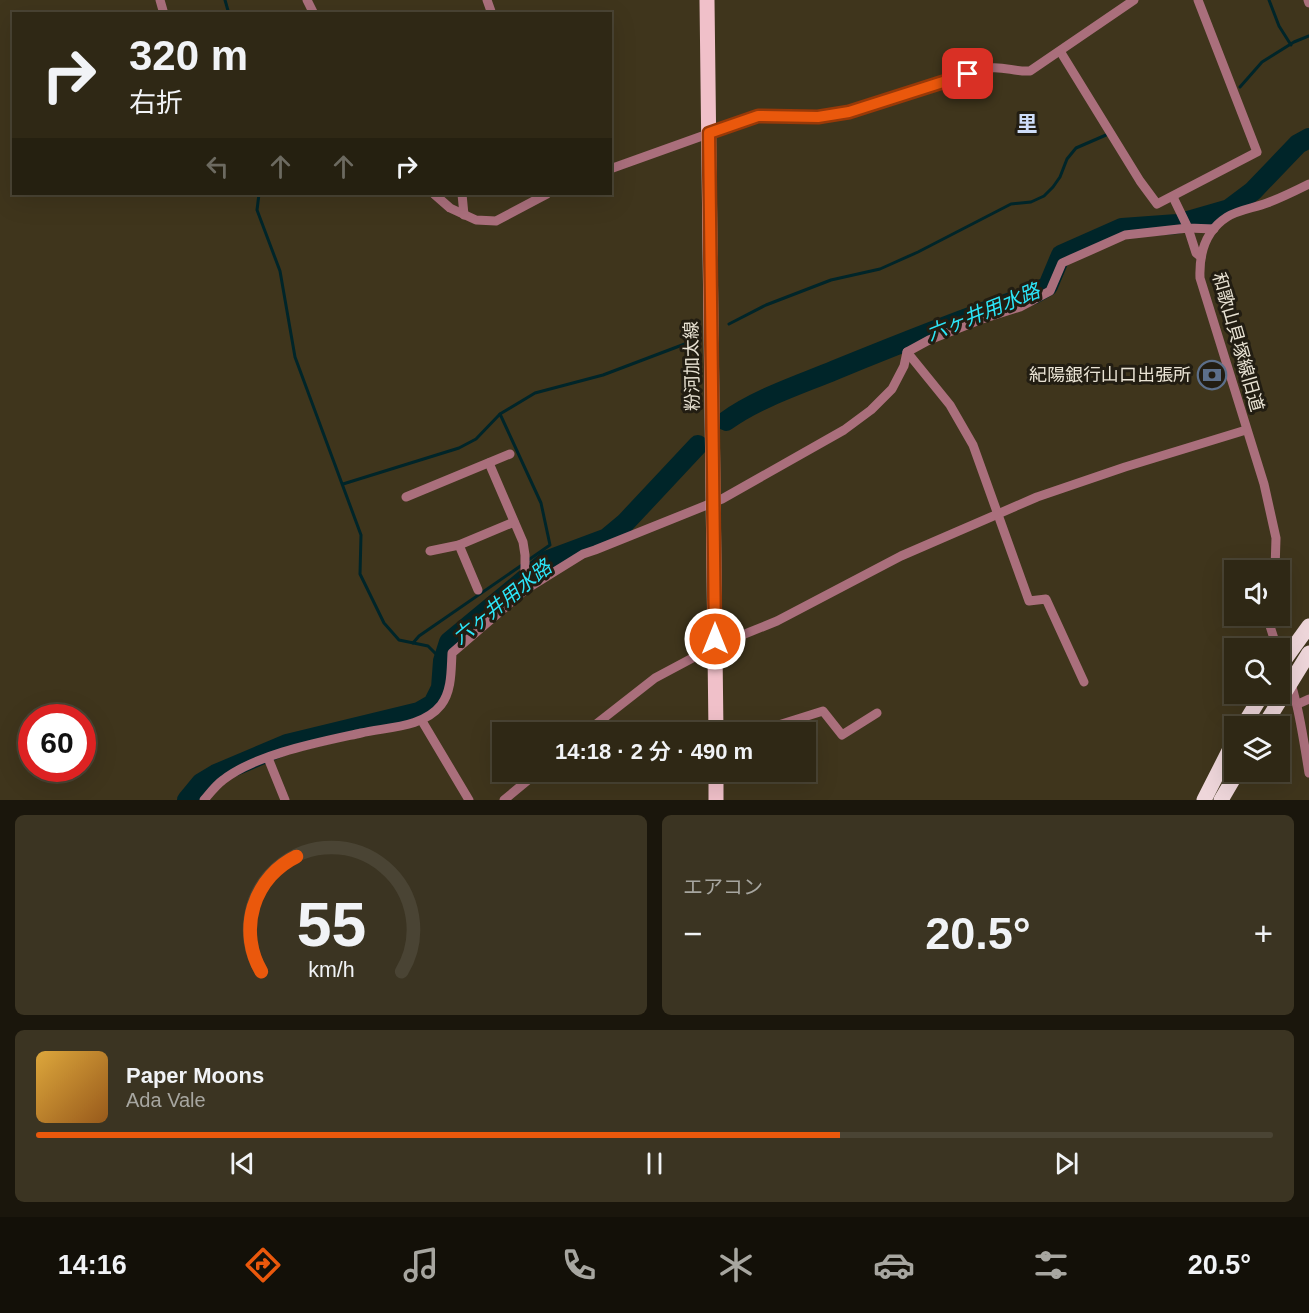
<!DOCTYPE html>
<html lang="ja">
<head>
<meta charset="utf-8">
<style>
  :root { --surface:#2f2815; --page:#3b3422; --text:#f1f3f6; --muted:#a7a6a0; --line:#4a4434; --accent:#ea580c }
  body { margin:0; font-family:Arial,"Noto Sans JP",sans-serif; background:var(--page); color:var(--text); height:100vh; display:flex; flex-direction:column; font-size:22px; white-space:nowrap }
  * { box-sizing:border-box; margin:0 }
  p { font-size:20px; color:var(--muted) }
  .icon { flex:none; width:33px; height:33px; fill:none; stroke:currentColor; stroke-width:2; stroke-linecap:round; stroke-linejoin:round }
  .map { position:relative; height:800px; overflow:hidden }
  .sheet { display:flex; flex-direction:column; gap:15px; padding:15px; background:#1a160c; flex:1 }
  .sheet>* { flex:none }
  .banner { position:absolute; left:12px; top:12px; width:600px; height:183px; border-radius:0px; box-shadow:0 6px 24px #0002,0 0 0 2px var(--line); background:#2f2815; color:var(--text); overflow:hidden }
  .buttons { position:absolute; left:1224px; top:560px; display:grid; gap:12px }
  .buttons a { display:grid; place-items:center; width:66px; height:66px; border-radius:0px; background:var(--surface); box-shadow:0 6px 24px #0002,0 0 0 2px var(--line); font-size:30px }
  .speed { position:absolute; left:18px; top:704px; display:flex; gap:12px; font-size:30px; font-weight:700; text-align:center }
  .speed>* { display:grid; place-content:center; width:78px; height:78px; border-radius:50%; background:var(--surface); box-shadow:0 6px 24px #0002,0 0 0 2px var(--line); line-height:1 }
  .speed .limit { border:9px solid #d22; background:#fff; color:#111 }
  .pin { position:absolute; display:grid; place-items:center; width:51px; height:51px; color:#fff; margin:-26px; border-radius:12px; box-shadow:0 3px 9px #0006 }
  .me { position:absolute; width:66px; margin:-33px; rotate:0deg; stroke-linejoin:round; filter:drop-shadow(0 0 4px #0008) }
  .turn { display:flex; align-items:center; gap:21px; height:126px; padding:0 18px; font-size:27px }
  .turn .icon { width:78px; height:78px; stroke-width:2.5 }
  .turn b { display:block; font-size:42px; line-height:51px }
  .lanes { display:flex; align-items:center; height:57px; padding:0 18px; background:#0003; justify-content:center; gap:30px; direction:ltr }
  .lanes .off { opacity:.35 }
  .big { font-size:45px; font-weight:600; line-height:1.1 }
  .sheet .card { flex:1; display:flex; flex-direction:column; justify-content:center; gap:9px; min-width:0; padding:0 21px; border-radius:9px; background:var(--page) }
  .sheet .dial { align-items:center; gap:0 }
  .dial svg { height:156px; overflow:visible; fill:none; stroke:var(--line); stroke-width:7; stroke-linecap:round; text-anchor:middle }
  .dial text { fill:var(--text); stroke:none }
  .song { display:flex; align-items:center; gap:18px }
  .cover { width:72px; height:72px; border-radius:9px; background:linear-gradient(135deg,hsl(40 70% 55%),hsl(30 70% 35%)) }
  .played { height:6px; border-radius:3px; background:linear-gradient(90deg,var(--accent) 65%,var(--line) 65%) }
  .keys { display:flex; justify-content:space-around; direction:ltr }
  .heat { display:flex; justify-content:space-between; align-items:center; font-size:33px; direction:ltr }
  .sheet .tiles { flex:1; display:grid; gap:15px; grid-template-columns:1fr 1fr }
  .card:last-child { grid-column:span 2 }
  .trip { position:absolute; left:492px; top:722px; width:324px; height:60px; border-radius:0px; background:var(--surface); box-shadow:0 6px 24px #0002,0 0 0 2px var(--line); font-weight:600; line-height:60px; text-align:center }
  .tabs { display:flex; height:96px; justify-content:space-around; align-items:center; background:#131008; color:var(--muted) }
  .tabs .icon { width:42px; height:42px }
  .tabs .on { color:var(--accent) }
  .tabs b { font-size:27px; color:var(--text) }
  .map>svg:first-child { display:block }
</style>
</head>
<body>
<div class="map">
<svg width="1309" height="800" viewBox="0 0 1309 800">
  <rect width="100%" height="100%" fill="#3f351c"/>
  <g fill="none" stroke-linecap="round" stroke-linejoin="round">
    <g stroke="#002529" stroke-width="3">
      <polyline points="225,0 229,14"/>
      <polyline points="1269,0 1279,26 1291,45"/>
      <polyline points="1240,87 1262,62 1294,42 1309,36"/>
      <polyline points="259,194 257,210 280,271 295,357 361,535 360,574 384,623 399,640 428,646 443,661"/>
      <polyline points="729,324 766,305 831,280 880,269 918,252 1011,204 1031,202 1044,196 1053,187 1060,177 1067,159 1076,148 1106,135"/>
      <polyline points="500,414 541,503 550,545 527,561"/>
      <polyline points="343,484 459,448 476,439 500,414 535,393 603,375 698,339"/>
      <polyline points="413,643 419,636 522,565"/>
    </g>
    <g stroke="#002529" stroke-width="20">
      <path d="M726 421C758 398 799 385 835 370 901 343 966 317 1034 294L1048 286 1061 255 1122 228 1177 224 1229 209 1253 191 1298 144 1309 138"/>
      <polyline points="187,800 201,783 216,774 287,744 419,712 433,704 441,688 443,661 449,642 548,560 607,538 625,523 698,445"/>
    </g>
    <g stroke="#aa6f7c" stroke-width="9">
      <polyline points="160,0 164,14"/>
      <polyline points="307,0 314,14"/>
      <polyline points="487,0 492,14"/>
      <polyline points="1308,0 1309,3"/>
      <polyline points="1060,51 1140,181 1157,204 1257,152 1198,0"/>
      <path d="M610 169 758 116 818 117 849 112 989 68C1004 66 1015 72 1030 71L1134 0"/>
      <polyline points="434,194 450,208 476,220 496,221 547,194"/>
      <polyline points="462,194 464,215"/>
      <polyline points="1173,197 1188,228 1214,229"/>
      <polyline points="907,352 950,405 973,445 1029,601 1046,599 1084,682"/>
      <polyline points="489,463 523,542 525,555 525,590"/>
      <polyline points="406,497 510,454"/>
      <polyline points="459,545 478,590"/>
      <polyline points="430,551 459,545 514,522"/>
      <path d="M1275 570 1276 538 1264 484 1200 278C1199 253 1205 231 1227 217 1238 210 1254 208 1267 203 1281 198 1295 191 1309 184"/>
      <polyline points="1270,615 1270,626 1277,648"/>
      <path d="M1280 653C1297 693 1302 730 1309 773"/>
      <polyline points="1298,704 1309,699"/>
      <polyline points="422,721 469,800"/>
      <polyline points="586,732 655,678 715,646 777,621 901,556 1037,497 1125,467 1246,430"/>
      <polyline points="756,732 823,711 842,735 877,713"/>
      <polyline points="268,758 285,800"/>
      <path d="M204 800C210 793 216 785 223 780 256 754 320 742 361 733 386 727 423 728 441 705 452 691 451 670 452 653L525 590 583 554 595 550 722 499 844 430 871 410 892 389 904 366 907 352 929 340 982 319 1020 307 1050 291 1062 263 1125 235 1188 228 1196 253 1201 257"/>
      <polyline points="504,800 539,771"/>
    </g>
    <g stroke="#f0c0c9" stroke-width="15">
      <polyline points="707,0 716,732"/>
      <polyline points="716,771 716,800"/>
    </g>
    <g stroke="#eed6da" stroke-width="15">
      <polyline points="1280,666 1309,626"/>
      <polyline points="1243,726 1263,693"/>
      <polyline points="1264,726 1309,653"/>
      <polyline points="1204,800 1234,741"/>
      <polyline points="1221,800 1238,771"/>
    </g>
  </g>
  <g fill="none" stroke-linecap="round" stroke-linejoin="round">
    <g stroke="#983908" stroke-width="15">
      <polyline id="route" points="715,639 709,133 758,116 818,117 849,112 968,74"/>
    </g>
    <use href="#route" stroke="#ea580c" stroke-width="10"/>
  </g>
  <defs>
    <g id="bank-ring" transform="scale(1.5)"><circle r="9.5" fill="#221d12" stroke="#5c6f8a" stroke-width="1.5"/><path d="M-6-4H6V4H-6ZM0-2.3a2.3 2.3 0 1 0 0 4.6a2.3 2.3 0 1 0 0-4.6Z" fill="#5c6f8a"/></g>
  </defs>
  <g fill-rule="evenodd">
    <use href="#bank-ring" x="1212" y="375"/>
  </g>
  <g text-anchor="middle" stroke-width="6" stroke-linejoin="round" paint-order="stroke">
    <g font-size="18" fill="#e9e3d4" stroke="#221d12">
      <text transform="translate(1238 342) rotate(74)" y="6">和歌山貝塚線旧道</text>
      <text transform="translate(692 366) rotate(-91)" y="6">粉河加太線</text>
    </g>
    <g font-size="18" fill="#e9e3d4" stroke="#221d12" text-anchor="end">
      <text x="1191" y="381">紀陽銀行山口出張所</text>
    </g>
    <g font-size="20" font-style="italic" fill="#2ce5f8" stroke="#221d12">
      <text transform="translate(983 312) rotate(-22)" y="7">六ヶ井用水路</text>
      <text transform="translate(502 602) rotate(-39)" y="7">六ヶ井用水路</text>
    </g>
    <g font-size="21" font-weight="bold" fill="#ceddf8" stroke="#221d12">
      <text x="1027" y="131">里</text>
    </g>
  </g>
</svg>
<div class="buttons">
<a><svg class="icon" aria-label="sound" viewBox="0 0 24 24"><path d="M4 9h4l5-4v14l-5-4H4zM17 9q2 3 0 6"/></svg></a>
<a><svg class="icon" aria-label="search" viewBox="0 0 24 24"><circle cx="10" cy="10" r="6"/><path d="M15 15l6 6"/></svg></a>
<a><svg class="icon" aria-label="layers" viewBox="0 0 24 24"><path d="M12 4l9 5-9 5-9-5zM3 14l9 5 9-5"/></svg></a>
</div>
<div class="speed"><div class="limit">60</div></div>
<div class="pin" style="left:968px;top:74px;background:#d93025"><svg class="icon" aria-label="arrive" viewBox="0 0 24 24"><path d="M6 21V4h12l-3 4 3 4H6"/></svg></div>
<svg class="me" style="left:715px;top:639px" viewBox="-20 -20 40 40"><circle r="17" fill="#ea580c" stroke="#fff" stroke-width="3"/><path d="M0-11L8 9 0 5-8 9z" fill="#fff"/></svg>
<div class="trip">14:18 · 2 分 · 490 m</div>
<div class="banner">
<div class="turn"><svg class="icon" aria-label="right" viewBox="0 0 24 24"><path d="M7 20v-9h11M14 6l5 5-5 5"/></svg><div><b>320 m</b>右折</div></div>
<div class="lanes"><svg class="icon off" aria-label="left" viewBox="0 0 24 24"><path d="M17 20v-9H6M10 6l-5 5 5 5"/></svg><svg class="icon off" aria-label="ahead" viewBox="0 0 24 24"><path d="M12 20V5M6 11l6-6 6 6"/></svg><svg class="icon off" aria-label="ahead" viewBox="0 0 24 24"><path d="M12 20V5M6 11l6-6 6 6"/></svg><svg class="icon" aria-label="right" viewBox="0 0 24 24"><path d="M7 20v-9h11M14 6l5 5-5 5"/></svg></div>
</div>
</div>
<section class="sheet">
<div class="tiles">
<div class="card dial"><svg viewBox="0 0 100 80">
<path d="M14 69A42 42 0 1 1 86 69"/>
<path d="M14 69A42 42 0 0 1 32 10" stroke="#ea580c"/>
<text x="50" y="56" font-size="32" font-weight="700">55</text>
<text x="50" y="72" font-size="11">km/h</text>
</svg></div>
<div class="card"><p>エアコン</p>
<div class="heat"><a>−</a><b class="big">20.5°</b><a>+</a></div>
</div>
<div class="card">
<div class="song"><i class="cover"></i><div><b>Paper Moons</b><p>Ada Vale</p></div></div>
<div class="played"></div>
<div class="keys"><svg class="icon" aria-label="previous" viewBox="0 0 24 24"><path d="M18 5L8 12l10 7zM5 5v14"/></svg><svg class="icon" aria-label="pause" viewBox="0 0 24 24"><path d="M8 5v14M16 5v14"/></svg><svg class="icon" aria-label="next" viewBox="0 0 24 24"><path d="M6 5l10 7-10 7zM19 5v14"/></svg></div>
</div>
</div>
</section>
<nav class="tabs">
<b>14:16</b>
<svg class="icon on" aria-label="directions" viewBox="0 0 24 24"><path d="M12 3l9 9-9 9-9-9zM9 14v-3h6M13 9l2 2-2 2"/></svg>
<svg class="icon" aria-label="music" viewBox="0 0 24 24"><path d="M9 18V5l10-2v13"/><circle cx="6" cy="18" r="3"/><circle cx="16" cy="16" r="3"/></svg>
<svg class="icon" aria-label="phone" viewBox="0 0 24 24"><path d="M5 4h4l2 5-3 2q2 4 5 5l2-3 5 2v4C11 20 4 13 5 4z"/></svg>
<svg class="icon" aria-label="climate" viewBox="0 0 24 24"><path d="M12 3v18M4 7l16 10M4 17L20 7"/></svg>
<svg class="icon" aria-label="car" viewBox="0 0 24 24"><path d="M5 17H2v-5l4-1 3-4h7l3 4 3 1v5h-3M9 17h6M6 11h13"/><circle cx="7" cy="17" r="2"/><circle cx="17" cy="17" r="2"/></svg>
<svg class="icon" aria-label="filters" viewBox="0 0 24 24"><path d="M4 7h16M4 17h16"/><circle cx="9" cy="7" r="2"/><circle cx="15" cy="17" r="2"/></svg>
<b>20.5°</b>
</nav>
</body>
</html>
